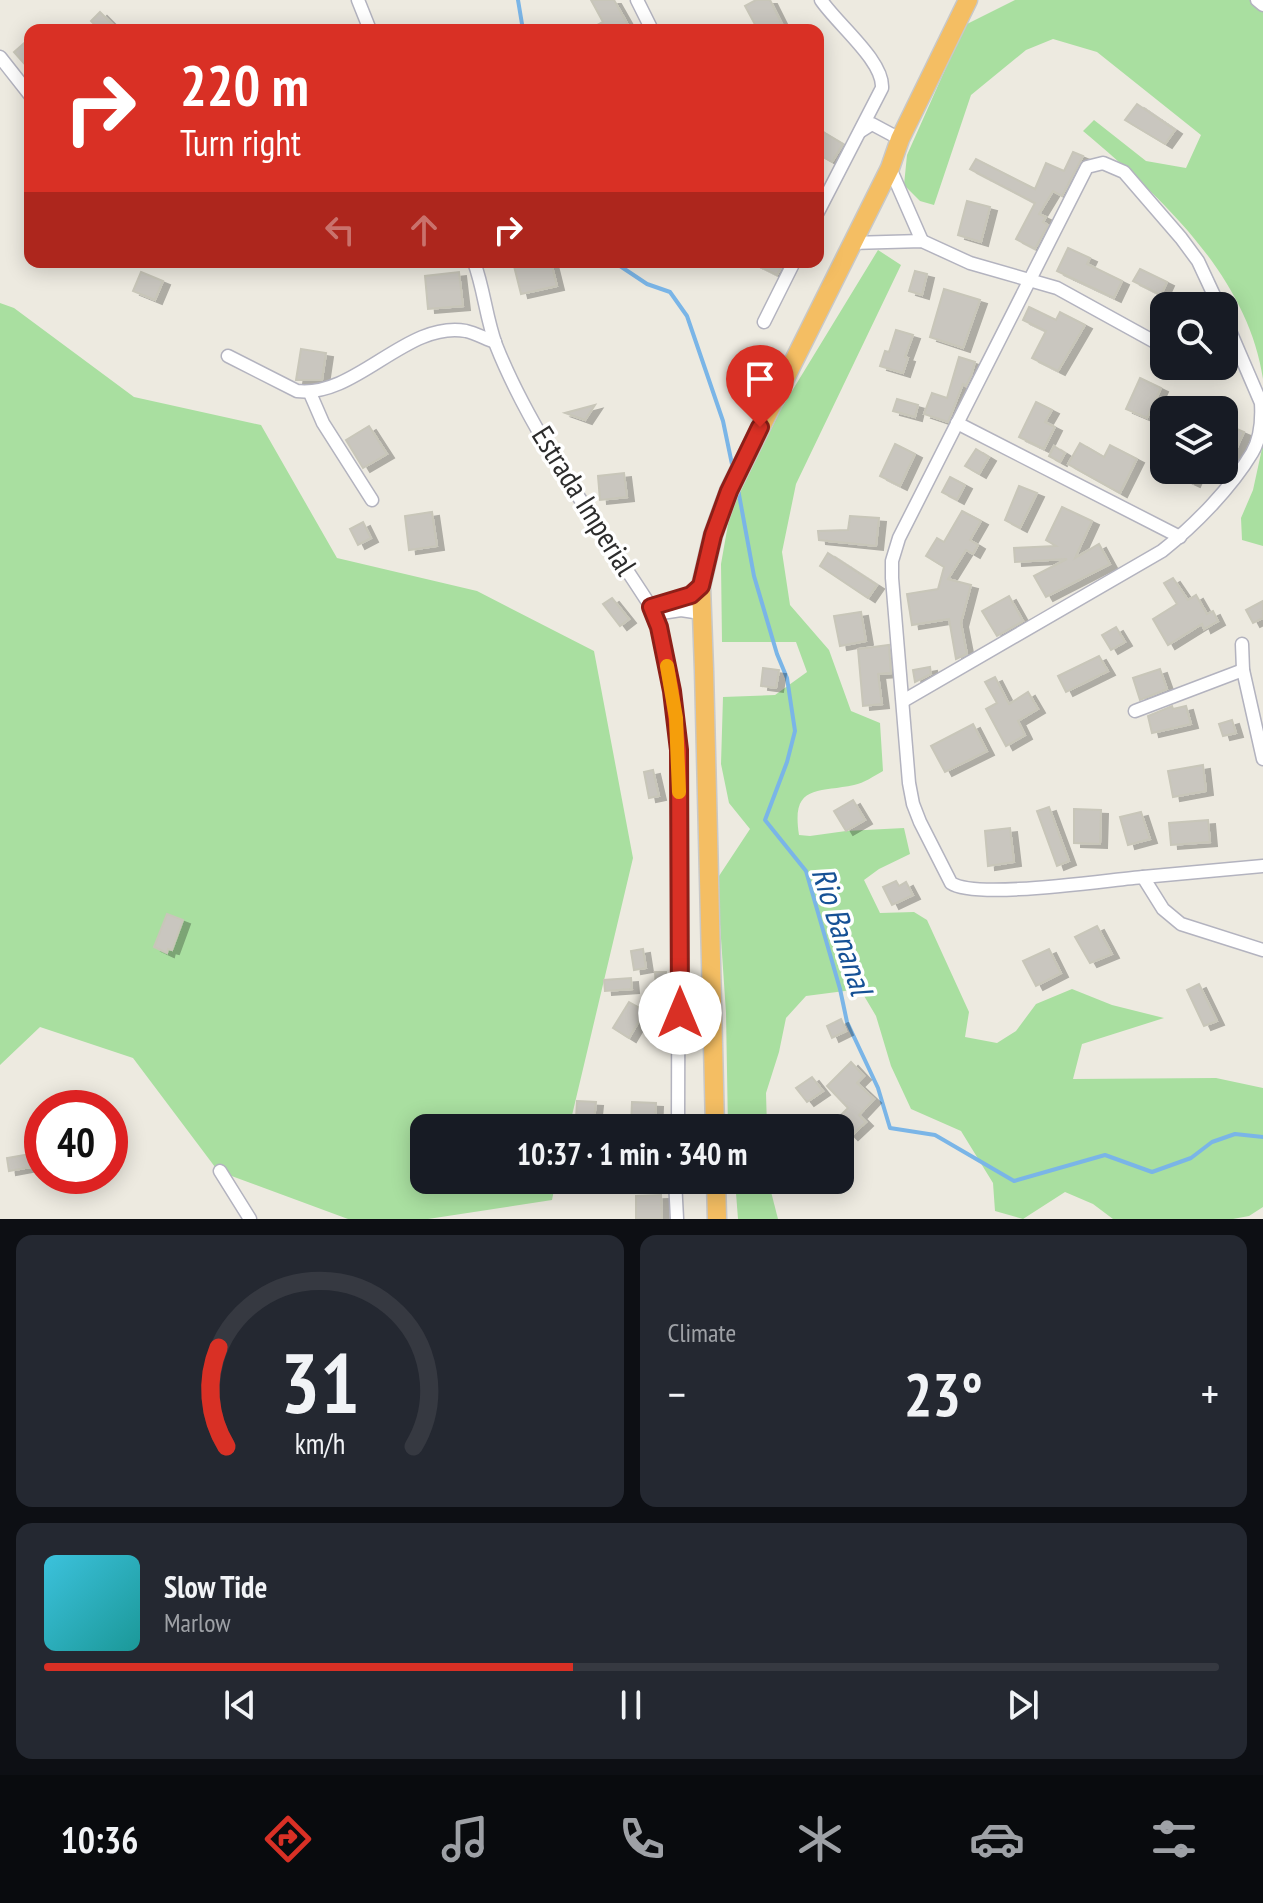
<!DOCTYPE html>
<html lang="en">
<head>
<meta charset="utf-8">
<style>
  :root { --surface:#171b24; --page:#242831; --text:#f1f3f6; --muted:#9ea1a6; --line:#363941; --accent:#d93025 }
  body { margin:0; font-family:"PT Sans Narrow",sans-serif; background:var(--page); color:var(--text); height:100vh; display:flex; flex-direction:column; font-size:30px; white-space:nowrap }
  * { box-sizing:border-box; margin:0 }
  p { font-size:26px; color:var(--muted) }
  .icon { flex:none; width:44px; height:44px; fill:none; stroke:currentColor; stroke-width:2; stroke-linecap:round; stroke-linejoin:round }
  .map { position:relative; height:1219px; overflow:hidden }
  .details { display:flex; flex-direction:column; gap:16px; padding:16px; background:#0d0f14; flex:1 }
  .details>* { flex:none }
  .guide { position:absolute; left:24px; top:24px; width:800px; height:244px; border-radius:16px; box-shadow:0 4px 20px #0003; background:#d93025; color:#fff; overflow:hidden }
  .controls { position:absolute; left:1150px; top:292px; display:grid; gap:16px }
  .controls a { display:grid; place-items:center; width:88px; height:88px; border-radius:16px; background:var(--surface); box-shadow:0 4px 20px #0003; font-size:40px }
  .speed { position:absolute; left:24px; top:1090px; display:flex; gap:16px; font-size:40px; font-weight:700; text-align:center }
  .speed>* { display:grid; place-content:center; width:104px; height:104px; border-radius:50%; background:var(--surface); box-shadow:0 4px 20px #0003; line-height:1 }
  .speed .limit { border:12px solid #d22; background:#fff; color:#111 }
  .pin { position:absolute; display:grid; place-items:center; width:68px; height:68px; color:#fff; margin:-82px -34px; border-radius:50% 50% 50% 0; rotate:-45deg; box-shadow:0 0 8px #0007 }
  .pin .icon { rotate:45deg }
  .me { position:absolute; width:88px; margin:-44px; rotate:0deg; stroke-linejoin:round; filter:drop-shadow(0 0 6px #0008) }
  .turn { display:flex; align-items:center; gap:28px; height:168px; padding:0 24px; font-size:36px }
  .turn .icon { width:104px; height:104px; stroke-width:2.5 }
  .turn b { display:block; font-size:56px; line-height:68px }
  .lanes { display:flex; align-items:center; height:76px; padding:0 24px; background:#0003; justify-content:center; gap:40px; direction:ltr }
  .lanes .off { opacity:.35 }
  .big { font-size:60px; font-weight:700; line-height:1.1 }
  .details .widget { flex:1; display:flex; flex-direction:column; justify-content:center; gap:12px; min-width:0; padding:0 28px; border-radius:16px; background:var(--page) }
  .details .dial { align-items:center; gap:0 }
  .dial svg { height:208px; overflow:visible; fill:none; stroke:var(--line); stroke-width:7; stroke-linecap:round; text-anchor:middle }
  .dial text { fill:var(--text); stroke:none }
  .song { display:flex; align-items:center; gap:24px }
  .cover { width:96px; height:96px; border-radius:12px; background:linear-gradient(135deg,hsl(190 70% 55%),hsl(180 70% 35%)) }
  .played { height:8px; border-radius:4px; background:linear-gradient(90deg,var(--accent) 45%,var(--line) 45%) }
  .keys { display:flex; justify-content:space-around; direction:ltr }
  .heat { display:flex; justify-content:space-between; align-items:center; font-size:44px; direction:ltr }
  .details .tiles { flex:1; display:grid; gap:16px; grid-template-columns:1fr 1fr }
  .widget:last-child { grid-column:span 2 }
  .trip { position:absolute; left:410px; top:1114px; width:444px; height:80px; border-radius:16px; background:var(--surface); box-shadow:0 4px 20px #0003; font-weight:700; line-height:80px; text-align:center }
  .tabs { display:flex; height:128px; justify-content:space-around; align-items:center; background:#090b0e; color:var(--muted) }
  .tabs .icon { width:56px; height:56px }
  .tabs .selected { color:var(--accent) }
  .tabs b { font-size:36px; color:var(--text) }
  .map>svg:first-child { display:block }
</style>
</head>
<body>
<div class="map">
<svg width="1263" height="1219" viewBox="0 0 1263 1219">
  <defs>
    <filter id="shadow"><feDropShadow dx="7" dy="4" stdDeviation="0" flood-color="#0004"/></filter>
  </defs>
  <rect width="100%" height="100%" fill="#edeae0"/>
  <g fill="#a9dfa0">
    <path d="M1015 0H1263V379C1248 276 1159 195 1083 131L1094 120 1146 161 1186 168 1201 135 1097 52 1053 39 1026 50 971 95 934 205 920 201 904 185 907 155 965 25Z"/>
    <path d="M878 250 901 265 796 484 782 552 790 605 829 650 851 711 880 723 883 771C874 776 864 783 854 785 817 793 791 784 799 835L810 836 846 831 904 828 910 854 879 869 864 880 880 913 914 912 927 920 969 1012 965 1037 997 1043 1016 1031 1036 1004 1072 989 1112 1005 1164 1018 1082 1044 1073 1079 1216 1078 1263 1088V1207L1249 1216 1233 1219H1113L1093 1204 1065 1192 1023 1219 995 1211 993 1183 961 1131 911 1109 891 1066 876 1016 860 989 806 996 786 1018 779 1052 766 1093 767 1128H728L726 1013 717 879 750 829 729 803 721 764 723 697 775 695 807 672 796 642H722L721 564 730 513 781 409Z"/>
    <polygon points="0,303 14,308 134,397 261,425 337,558 477,591 594,651 633,858 569,1128 424,1128 424,1180 556,1180 552,1200 428,1219 348,1219 218,1171 133,1058 40,1027 0,1065"/>
    <polygon points="1263,444 1263,546 1242,540 1241,518 1253,490"/>
    <polygon points="735,1180 768,1180 778,1219 738,1219"/>
  </g>
  <g fill="none" stroke-linecap="round" stroke-linejoin="round">
    <g stroke="#7ab5e7" stroke-width="4">
      <polyline points="518,0 523,30"/>
      <polyline points="614,262 647,284 670,292 687,316 723,421 733,469"/>
      <polyline points="738,489 754,576 777,654 787,678 795,731 787,762 765,820 806,871 840,989 847,1022 878,1088 890,1128 935,1135 1014,1181 1105,1155 1152,1172 1191,1158 1212,1142 1235,1134 1263,1137"/>
    </g>
  </g>
  <g fill="#c9c6bf" stroke="#c8c6b9" stroke-width="2" filter="url(#shadow)">
    <polygon points="591,0 614,0 631,30 588,30 603,22"/>
    <polygon points="756,0 770,0 785,30 758,30 745,6"/>
    <polygon points="100,12 118,30 100,30 91,21"/>
    <polygon points="30,38 30,70 14,52"/>
    <polygon points="1137,104 1175,130 1165,144 1125,120"/>
    <polygon points="818,129 843,144 832,162 818,154"/>
    <polygon points="1073,152 1083,156 1062,196 1053,191 1039,214 1046,217 1043,222 1048,225 1035,249 1016,239 1035,203 970,169 976,159 1035,189 1046,163 1064,171"/>
    <polygon points="967,201 990,207 981,242 958,235"/>
    <polygon points="1068,248 1090,258 1087,264 1122,281 1114,298 1057,271"/>
    <polygon points="513,262 551,262 557,286 521,294"/>
    <polygon points="751,262 784,262 777,275"/>
    <polygon points="1140,269 1167,282 1161,295 1133,281"/>
    <polygon points="915,271 927,274 922,295 909,291"/>
    <polygon points="141,272 163,281 155,300 133,291"/>
    <polygon points="459,272 463,306 428,309 425,276"/>
    <polygon points="944,289 980,300 963,348 930,337"/>
    <polygon points="1029,307 1056,320 1060,312 1085,325 1058,371 1032,358 1046,331 1023,320"/>
    <polygon points="896,330 913,335 905,357 908,358 903,373 880,366 885,351 889,352"/>
    <polygon points="301,349 326,353 322,380 296,380"/>
    <polygon points="959,357 975,362 971,376 966,386 963,384 948,422 924,414 932,393 947,398"/>
    <polygon points="1140,378 1161,388 1147,418 1126,409"/>
    <polygon points="897,399 918,405 915,417 893,411"/>
    <polygon points="1036,402 1052,410 1045,422 1055,427 1044,449 1019,437"/>
    <polygon points="595,405 585,420 565,413"/>
    <polygon points="369,426 387,454 363,468 346,440"/>
    <polygon points="1232,427 1244,432 1224,476 1224,436 1227,437"/>
    <polygon points="1080,443 1104,457 1110,445 1137,459 1120,493 1068,464"/>
    <polygon points="895,444 915,454 900,486 880,476"/>
    <polygon points="1054,446 1065,453 1060,462 1049,456"/>
    <polygon points="976,449 989,457 979,474 965,466"/>
    <polygon points="1165,470 1199,470 1193,483"/>
    <polygon points="624,473 627,497 600,500 598,476"/>
    <polygon points="950,477 965,485 957,500 942,492"/>
    <polygon points="1019,486 1037,493 1020,528 1005,520"/>
    <polygon points="1062,507 1092,521 1075,558 1099,544 1110,564 1046,597 1034,576 1067,559 1015,562 1014,548 1056,546 1046,540"/>
    <polygon points="962,511 981,521 970,540 978,545 973,554 966,550 948,579 971,585 961,623 967,654 956,659 949,619 912,625 907,594 938,589 944,567 926,556 937,538 944,542"/>
    <polygon points="432,512 437,546 409,550 405,516"/>
    <polygon points="850,516 879,518 876,546 819,540 818,531 848,530"/>
    <polygon points="363,522 371,538 358,545 350,529"/>
    <polygon points="828,553 877,585 868,598 820,566"/>
    <polygon points="1173,578 1188,600 1196,595 1207,614 1213,611 1218,621 1204,629 1202,624 1168,645 1153,619 1177,604 1164,583"/>
    <polygon points="1009,596 1023,621 997,636 982,611"/>
    <polygon points="612,598 629,619 620,626 603,604"/>
    <polygon points="1263,601 1263,618 1253,623 1246,610"/>
    <polygon points="861,612 866,641 840,646 834,616"/>
    <polygon points="1116,627 1125,642 1111,650 1102,635"/>
    <polygon points="889,645 891,673 878,674 882,704 863,706 858,649"/>
    <polygon points="1099,656 1108,671 1066,692 1058,676"/>
    <polygon points="930,667 931,674 915,682 913,670"/>
    <polygon points="763,668 779,670 776,688 761,686"/>
    <polygon points="1160,669 1167,689 1140,700 1133,678"/>
    <polygon points="995,677 1009,704 1028,692 1038,709 1018,721 1025,735 1006,746 986,709 997,703 985,682"/>
    <polygon points="1172,706 1173,709 1186,706 1191,724 1152,733 1148,716"/>
    <polygon points="1232,720 1236,733 1223,736 1219,724"/>
    <polygon points="973,724 987,751 945,772 931,746"/>
    <polygon points="1203,765 1206,791 1173,797 1168,771"/>
    <polygon points="653,770 659,796 649,798 644,772"/>
    <polygon points="853,800 865,820 846,831 834,811"/>
    <polygon points="1049,807 1069,861 1057,866 1037,811"/>
    <polygon points="1074,809 1101,810 1100,844 1074,843"/>
    <polygon points="1141,812 1150,839 1128,845 1120,817"/>
    <polygon points="1208,820 1210,842 1171,845 1169,823"/>
    <polygon points="1010,828 1014,862 988,866 985,831"/>
    <polygon points="896,881 899,886 906,882 913,895 892,905 883,887"/>
    <polygon points="167,914 183,920 172,950 168,949 167,953 154,947"/>
    <polygon points="1097,926 1112,954 1090,963 1075,937"/>
    <polygon points="643,949 646,968 634,970 631,951"/>
    <polygon points="1049,949 1061,973 1036,986 1023,961"/>
    <polygon points="655,972 666,972 667,988 656,989"/>
    <polygon points="631,978 632,989 605,991 604,980"/>
    <polygon points="1199,984 1217,1021 1204,1026 1187,990"/>
    <polygon points="629,1002 645,1011 629,1038 613,1028"/>
    <polygon points="841,1019 846,1031 832,1038 827,1026"/>
    <polygon points="851,1062 864,1076 857,1083 874,1099 859,1115 866,1122 851,1136 845,1130 840,1135 840,1128 828,1128 848,1108 827,1086"/>
    <polygon points="812,1077 823,1091 807,1102 796,1088"/>
    <polygon points="577,1101 596,1102 594,1121 576,1119"/>
    <polygon points="632,1102 656,1103 655,1128 631,1127"/>
    <polygon points="42,1152 42,1165 9,1171 7,1158"/>
    <polygon points="661,1195 662,1219 636,1219 636,1196"/>
  </g>
  <g fill="none" stroke-linecap="round" stroke-linejoin="round">
    <g stroke="#b3b3bf" stroke-width="15">
      <g id="minor">
        <polyline points="358,0 370,30"/>
        <polyline points="637,0 652,30"/>
        <polyline points="1257,0 1263,5"/>
        <polyline points="0,57 30,95"/>
        <polyline points="861,131 872,124 900,139"/>
        <polyline points="890,168 922,241"/>
        <path d="M818 212 882 88C884 61 837 24 821 0"/>
        <polyline points="851,243 922,241 970,263 1057,288 1164,347"/>
        <path d="M474 262C484 289 486 318 496 345 531 434 599 526 651 607 669 638 676 713 679 750L678 1128"/>
        <path d="M1219 306 1198 261 1181 238 1124 172 1103 163 1087 167 899 538 892 561V578L909 783 913 804 920 822 951 883C976 900 1106 880 1143 877L1163 909 1181 924 1263 950"/>
        <polyline points="764,322 794,262"/>
        <path d="M228 356 297 391C356 398 407 320 466 331 475 333 486 339 495 342"/>
        <polyline points="310,393 323,423 372,500"/>
        <polyline points="957,423 1180,537"/>
        <polyline points="651,607 691,595 701,586"/>
        <polyline points="655,614 681,610 701,613"/>
        <polyline points="1242,644 1243,670 1263,759"/>
        <path d="M903 701 1162 551C1194 526 1231 488 1252 453 1261 438 1262 420 1261 403L1224 317"/>
        <polyline points="1135,711 1243,670"/>
        <polyline points="1143,877 1263,866"/>
        <polyline points="220,1171 250,1219"/>
        <polyline points="675,1180 677,1219"/>
      </g>
    </g>
    <g stroke="#c8c8c8" stroke-width="21">
      <g id="highway">
        <polyline points="715,1128 704,670 701,586 713,535 729,491 890,168 900,139 968,0"/>
        <polyline points="716,1180 717,1219"/>
      </g>
    </g>
    <use href="#minor" stroke="#fff" stroke-width="12"/>
    <use href="#highway" stroke="#f4be63" stroke-width="18"/>
  </g>
  <g fill="none" stroke-linecap="round" stroke-linejoin="round">
    <g stroke="#8d1f18" stroke-width="20">
      <polyline id="route" points="680,1013 679,750 672,691 659,627 651,607 691,595 701,586 713,535 729,491 760,427"/>
    </g>
    <use href="#route" stroke="#d93025" stroke-width="14"/>
    <polyline stroke="#f59e0b" stroke-width="14" points="667,666 676,718 679,792"/>
  </g>
  <g text-anchor="middle" stroke-width="7" stroke-linejoin="round" paint-order="stroke">
    <g font-size="30" fill="#2c2c2c" stroke="#fff">
      <text transform="translate(584 501) rotate(58)" y="10">Estrada Imperial</text>
    </g>
    <g font-size="32" font-style="italic" fill="#165196" stroke="#fff">
      <text transform="translate(842 931) rotate(72)" y="11">Rio Bananal</text>
    </g>
  </g>
</svg>
<div class="controls">
<a><svg class="icon" aria-label="search" viewBox="0 0 24 24"><circle cx="10" cy="10" r="6"/><path d="M15 15l6 6"/></svg></a>
<a><svg class="icon" aria-label="layers" viewBox="0 0 24 24"><path d="M12 4l9 5-9 5-9-5zM3 14l9 5 9-5"/></svg></a>
</div>
<div class="speed"><div class="limit">40</div></div>
<div class="pin" style="left:760px;top:427px;background:#d93025"><svg class="icon" aria-label="arrive" viewBox="0 0 24 24"><path d="M6 21V4h12l-3 4 3 4H6"/></svg></div>
<svg class="me" style="left:680px;top:1013px" viewBox="-20 -20 40 40"><circle r="19" fill="#fff"/><path d="M0-13L10 11 0 6-10 11z" fill="#d93025"/></svg>
<div class="trip">10:37 · 1 min · 340 m</div>
<div class="guide">
<div class="turn"><svg class="icon" aria-label="right" viewBox="0 0 24 24"><path d="M7 20v-9h11M14 6l5 5-5 5"/></svg><div><b>220 m</b>Turn right</div></div>
<div class="lanes"><svg class="icon off" aria-label="left" viewBox="0 0 24 24"><path d="M17 20v-9H6M10 6l-5 5 5 5"/></svg><svg class="icon off" aria-label="ahead" viewBox="0 0 24 24"><path d="M12 20V5M6 11l6-6 6 6"/></svg><svg class="icon" aria-label="right" viewBox="0 0 24 24"><path d="M7 20v-9h11M14 6l5 5-5 5"/></svg></div>
</div>
</div>
<section class="details">
<div class="tiles">
<div class="widget dial"><svg viewBox="0 0 100 80">
<path d="M14 69A42 42 0 1 1 86 69"/>
<path d="M14 69A42 42 0 0 1 11 31" stroke="#d93025"/>
<text x="50" y="56" font-size="32" font-weight="700">31</text>
<text x="50" y="72" font-size="11">km/h</text>
</svg></div>
<div class="widget"><p>Climate</p>
<div class="heat"><a>−</a><b class="big">23°</b><a>+</a></div>
</div>
<div class="widget">
<div class="song"><i class="cover"></i><div><b>Slow Tide</b><p>Marlow</p></div></div>
<div class="played"></div>
<div class="keys"><svg class="icon" aria-label="previous" viewBox="0 0 24 24"><path d="M18 5L8 12l10 7zM5 5v14"/></svg><svg class="icon" aria-label="pause" viewBox="0 0 24 24"><path d="M8 5v14M16 5v14"/></svg><svg class="icon" aria-label="next" viewBox="0 0 24 24"><path d="M6 5l10 7-10 7zM19 5v14"/></svg></div>
</div>
</div>
</section>
<nav class="tabs">
<b>10:36</b>
<svg class="icon selected" aria-label="directions" viewBox="0 0 24 24"><path d="M12 3l9 9-9 9-9-9zM9 14v-3h6M13 9l2 2-2 2"/></svg>
<svg class="icon" aria-label="music" viewBox="0 0 24 24"><path d="M9 18V5l10-2v13"/><circle cx="6" cy="18" r="3"/><circle cx="16" cy="16" r="3"/></svg>
<svg class="icon" aria-label="phone" viewBox="0 0 24 24"><path d="M5 4h4l2 5-3 2q2 4 5 5l2-3 5 2v4C11 20 4 13 5 4z"/></svg>
<svg class="icon" aria-label="climate" viewBox="0 0 24 24"><path d="M12 3v18M4 7l16 10M4 17L20 7"/></svg>
<svg class="icon" aria-label="car" viewBox="0 0 24 24"><path d="M5 17H2v-5l4-1 3-4h7l3 4 3 1v5h-3M9 17h6M6 11h13"/><circle cx="7" cy="17" r="2"/><circle cx="17" cy="17" r="2"/></svg>
<svg class="icon" aria-label="filters" viewBox="0 0 24 24"><path d="M4 7h16M4 17h16"/><circle cx="9" cy="7" r="2"/><circle cx="15" cy="17" r="2"/></svg>
</nav>
</body>
</html>
